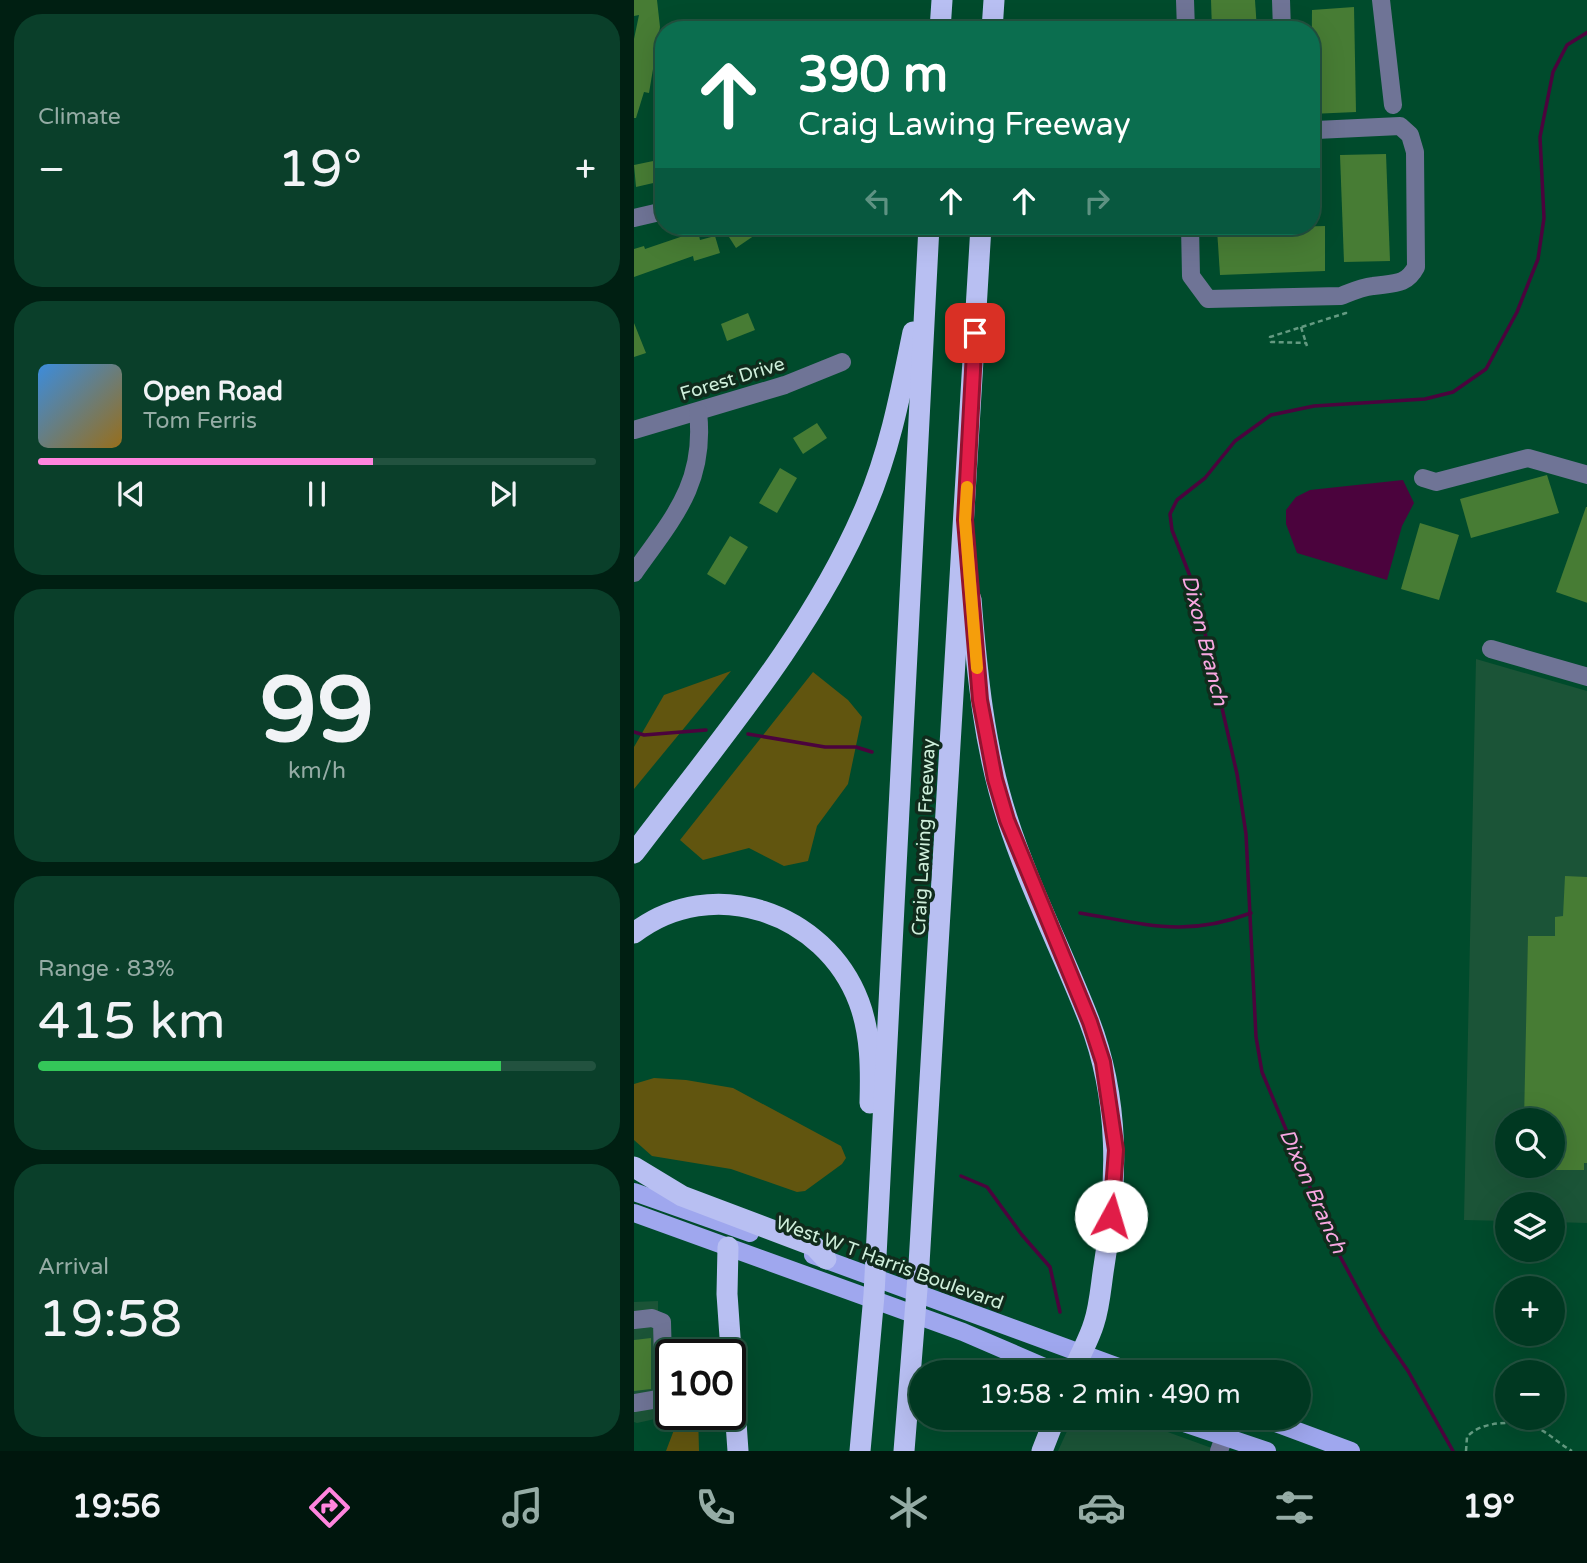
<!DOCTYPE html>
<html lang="en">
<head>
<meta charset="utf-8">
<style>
  :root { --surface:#003821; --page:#0a3f2a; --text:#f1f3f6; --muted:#95aca5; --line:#22523f; --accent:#ff85de }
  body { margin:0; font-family:"Varela Round",sans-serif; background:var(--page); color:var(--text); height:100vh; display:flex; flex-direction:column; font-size:26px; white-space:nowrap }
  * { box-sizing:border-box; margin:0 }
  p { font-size:23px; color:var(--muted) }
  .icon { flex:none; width:38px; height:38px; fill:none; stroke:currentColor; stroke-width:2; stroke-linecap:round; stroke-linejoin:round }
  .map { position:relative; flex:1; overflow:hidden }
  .panel { display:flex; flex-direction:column; gap:14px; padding:14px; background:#001f12; width:634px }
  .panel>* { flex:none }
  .banner { position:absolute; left:21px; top:21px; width:665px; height:214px; border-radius:28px; box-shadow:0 7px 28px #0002,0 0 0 2px var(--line); background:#0b6e4f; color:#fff; overflow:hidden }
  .tools { position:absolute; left:861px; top:1108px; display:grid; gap:14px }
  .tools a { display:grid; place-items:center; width:70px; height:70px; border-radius:50%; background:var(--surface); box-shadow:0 7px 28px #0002,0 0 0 2px var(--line); font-size:35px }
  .speed { position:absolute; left:21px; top:1339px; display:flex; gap:14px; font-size:35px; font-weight:700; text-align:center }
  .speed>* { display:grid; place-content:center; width:91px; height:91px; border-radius:50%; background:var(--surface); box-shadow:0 7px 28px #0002,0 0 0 2px var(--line); line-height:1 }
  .speed .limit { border:4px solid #111; border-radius:10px; background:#fff; color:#111 }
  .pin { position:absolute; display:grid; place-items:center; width:60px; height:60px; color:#fff; margin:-30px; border-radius:14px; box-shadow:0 4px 10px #0006 }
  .me { position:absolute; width:77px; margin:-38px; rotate:6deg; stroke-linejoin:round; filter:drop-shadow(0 0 5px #0008) }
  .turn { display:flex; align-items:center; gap:24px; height:147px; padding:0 28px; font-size:32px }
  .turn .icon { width:91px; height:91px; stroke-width:2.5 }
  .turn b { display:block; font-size:49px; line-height:60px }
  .lanes { display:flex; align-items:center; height:66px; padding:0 28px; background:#0003; justify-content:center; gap:35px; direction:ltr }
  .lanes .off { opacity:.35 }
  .big { font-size:52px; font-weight:600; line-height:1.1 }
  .panel .tile { flex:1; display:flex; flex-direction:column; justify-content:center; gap:10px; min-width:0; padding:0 24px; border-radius:28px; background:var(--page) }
  .panel .dial { align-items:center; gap:0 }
  .dial b { font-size:91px; line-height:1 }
  .song { display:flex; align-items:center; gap:21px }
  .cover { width:84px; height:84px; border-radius:10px; background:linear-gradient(135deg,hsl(210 70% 55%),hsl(40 70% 35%)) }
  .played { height:7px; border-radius:4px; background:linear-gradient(90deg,var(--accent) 60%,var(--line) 60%) }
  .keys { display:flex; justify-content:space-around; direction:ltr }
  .heat { display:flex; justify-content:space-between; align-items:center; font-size:38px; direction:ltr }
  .charge { height:10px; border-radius:5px; background:linear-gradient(90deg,#34c759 83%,var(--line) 0) }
  .trip { position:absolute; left:275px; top:1360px; width:402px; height:70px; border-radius:35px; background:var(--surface); box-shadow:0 7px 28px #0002,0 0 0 2px var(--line); font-weight:600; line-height:70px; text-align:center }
  .menu { display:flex; height:112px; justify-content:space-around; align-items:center; background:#00160d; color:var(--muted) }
  .menu .icon { width:49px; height:49px }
  .menu .active { color:var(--accent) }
  .menu b { font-size:32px; color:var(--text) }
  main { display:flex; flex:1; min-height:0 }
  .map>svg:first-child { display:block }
</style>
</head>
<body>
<main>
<section class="panel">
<div class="tile"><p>Climate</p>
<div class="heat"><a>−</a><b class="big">19°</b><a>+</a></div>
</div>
<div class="tile">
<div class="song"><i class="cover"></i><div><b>Open Road</b><p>Tom Ferris</p></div></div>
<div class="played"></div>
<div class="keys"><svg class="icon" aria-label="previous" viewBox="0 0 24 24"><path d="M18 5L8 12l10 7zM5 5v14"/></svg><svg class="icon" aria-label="pause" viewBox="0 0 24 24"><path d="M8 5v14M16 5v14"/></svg><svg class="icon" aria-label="next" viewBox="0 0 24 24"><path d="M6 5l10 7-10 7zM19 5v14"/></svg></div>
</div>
<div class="tile dial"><b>99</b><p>km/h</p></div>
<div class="tile"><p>Range · 83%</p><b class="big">415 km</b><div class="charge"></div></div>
<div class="tile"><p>Arrival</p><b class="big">19:58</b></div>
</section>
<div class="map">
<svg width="954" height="1451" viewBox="0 0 954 1451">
  <rect width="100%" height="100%" fill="#004b2c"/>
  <g fill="#1b5437" fill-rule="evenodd">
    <path d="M842 659 953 691 954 1223 919 1222V1204H873V1221L830 1220ZM873 1120H919V1166H873Z"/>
    <polygon points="24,1301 24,1312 37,1319 37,1395 30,1417 3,1423 0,1422 0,1302"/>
    <polygon points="439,1418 495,1418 586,1451 424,1451"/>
  </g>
  <g fill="#61550f">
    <polygon points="97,671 0,789 0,747 30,695"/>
    <polygon points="179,672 214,700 228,717 214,784 183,826 174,861 150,866 115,848 69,860 46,840"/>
    <polygon points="20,1078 52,1080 99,1088 207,1146 212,1158 208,1164 171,1191 163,1192 97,1169 18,1156 0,1140 0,1084"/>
    <polygon points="46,1414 64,1414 65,1451 32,1451"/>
  </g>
  <polygon fill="#4b033d" points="769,480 780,503 768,526 753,580 663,553 652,524 652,510 662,497 676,490"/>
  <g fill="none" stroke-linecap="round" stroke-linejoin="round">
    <g stroke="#4b033d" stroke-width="3.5">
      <polyline points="0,732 10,735 72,730"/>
      <polyline points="114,734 191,747 222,747 238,752"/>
      <path d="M446 913C512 924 551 938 617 913"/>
      <polyline points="327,1176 353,1187 388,1235 416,1267 426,1312"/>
      <polyline points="819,1451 774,1371 746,1330 701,1247 628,1072 622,1037 612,834 603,774 561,589 538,530 536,514 543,500 571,478 601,441 637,415 680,406 791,399 819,392 852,369 883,312 904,259 910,218 906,137 919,72 933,45 954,32"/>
    </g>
  </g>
  <g fill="#477c34">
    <polygon points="0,0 23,0 26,27 15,93 10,92 2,118 0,118 0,39 5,15 0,16"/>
    <polygon points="577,0 621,0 623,30 578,30"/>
    <polygon points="720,7 722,112 677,114 678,10"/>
    <polygon points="752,154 756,261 710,262 706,155"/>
    <polygon points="24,160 28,181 2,187 0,165"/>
    <polygon points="88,226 119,226 124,233 102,248"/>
    <polygon points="691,226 691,271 586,275 583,229"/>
    <polygon points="64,231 66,240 81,236 86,253 60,261 59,256 0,277 0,249 10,246 11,249"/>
    <polygon points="114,313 121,330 93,341 87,324"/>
    <polygon points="0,323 12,353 0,357"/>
    <polygon points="183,423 193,438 169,454 159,438"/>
    <polygon points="146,468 163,478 143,513 125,503"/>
    <polygon points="913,475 925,513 837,538 826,499"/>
    <polygon points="952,507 954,507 954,603 922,592"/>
    <polygon points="786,523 825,535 805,600 767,589"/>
    <polygon points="96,536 114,547 91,585 73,574"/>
    <polygon points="931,876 954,877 954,1163 950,1163 950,1170 919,1170 919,1120 890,1120 894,936 921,936 921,917 929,916"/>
    <polygon points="17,1338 17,1389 0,1391 0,1340"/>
  </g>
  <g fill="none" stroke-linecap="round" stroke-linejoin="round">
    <g stroke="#649a81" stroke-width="2.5" stroke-dasharray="5 3.5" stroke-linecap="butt">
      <polyline points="667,327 672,343"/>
      <polyline points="673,346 672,343 637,342 636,337 712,313 711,309"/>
      <path d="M832 1451 833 1437C846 1421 882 1420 901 1427 914 1432 925 1444 938 1451"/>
    </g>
    <g stroke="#6f7496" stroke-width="18">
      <polyline points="551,0 552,30"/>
      <polyline points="647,0 648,30"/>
      <polyline points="747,0 759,105"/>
      <polyline points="0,218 30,211"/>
      <path d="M556 226 557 276 574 299 707 296C717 292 728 287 739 286 759 283 772 286 782 267L781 152 776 135 766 126 682 130 677 126"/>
      <polyline points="0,430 151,385 208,362"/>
      <polyline points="789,478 802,482 894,458 954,475"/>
      <path d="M0 573C39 518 72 483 64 412"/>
      <polyline points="857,649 954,677"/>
      <polyline points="0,1320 18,1318 28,1322 30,1398 0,1403"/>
      <polyline points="585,1451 590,1437"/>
    </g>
    <g stroke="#9fa7ee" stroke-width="18">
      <polyline points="0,1192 116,1233"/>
      <polyline points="0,1213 329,1332 422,1372"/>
      <polyline points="179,1255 498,1372"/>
      <polyline points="535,1418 633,1451"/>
      <polyline points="628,1418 717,1451"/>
    </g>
    <g stroke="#b8bff2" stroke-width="21">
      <polyline points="306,30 308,0"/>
      <polyline points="358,30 360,0"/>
      <path d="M337 599C343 673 350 747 373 818 395 887 429 953 455 1020 486 1100 484 1182 470 1266 467 1284 466 1305 460 1323 455 1340 445 1356 439 1372"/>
      <path d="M0 853C83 743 178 634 232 506 256 450 267 391 279 332"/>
      <path d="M0 933C78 873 191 912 225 1002 237 1034 237 1069 236 1103"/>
      <polyline points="0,1167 48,1196 180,1246 192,1259"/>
      <polyline points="94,1247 93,1294 104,1451"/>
      <polyline points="226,1451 240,1295 295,226"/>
      <polyline points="270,1451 285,1264 347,226"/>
      <polyline points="408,1451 421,1418"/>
    </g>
  </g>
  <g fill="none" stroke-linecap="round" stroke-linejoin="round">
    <g stroke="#92132f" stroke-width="18">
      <polyline id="route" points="341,333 331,520 346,700 361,779 373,820 456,1022 469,1062 482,1150 477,1216"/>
    </g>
    <use href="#route" stroke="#e11d48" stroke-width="12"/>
    <polyline stroke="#f59e0b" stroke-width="12" points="333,487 331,520 343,668"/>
  </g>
  <g text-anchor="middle" stroke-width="7" stroke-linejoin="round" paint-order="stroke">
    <g font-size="19" fill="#cfefdb" stroke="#102b1c">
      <text transform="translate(98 378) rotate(-17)" y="7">Forest Drive</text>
      <text transform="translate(289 837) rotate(-87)" y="7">Craig Lawing Freeway</text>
      <text transform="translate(256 1262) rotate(20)" y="7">West W T Harris Boulevard</text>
    </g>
    <g font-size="21" font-style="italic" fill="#f9a7e1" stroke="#102b1c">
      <text transform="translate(571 640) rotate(76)" y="7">Dixon Branch</text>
      <text transform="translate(679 1191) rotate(66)" y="7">Dixon Branch</text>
    </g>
  </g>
</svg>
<div class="tools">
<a><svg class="icon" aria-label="search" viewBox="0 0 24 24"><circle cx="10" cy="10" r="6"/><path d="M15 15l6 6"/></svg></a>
<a><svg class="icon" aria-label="layers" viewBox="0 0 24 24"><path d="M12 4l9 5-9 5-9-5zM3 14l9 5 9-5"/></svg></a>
<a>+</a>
<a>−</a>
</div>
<div class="speed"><div class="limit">100</div></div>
<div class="pin" style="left:341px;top:333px;background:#d93025"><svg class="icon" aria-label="arrive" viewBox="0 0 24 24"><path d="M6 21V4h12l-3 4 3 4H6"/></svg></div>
<svg class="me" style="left:477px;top:1216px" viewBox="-20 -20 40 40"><circle r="19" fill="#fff"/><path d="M0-13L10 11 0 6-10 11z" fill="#e11d48"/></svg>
<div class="trip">19:58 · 2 min · 490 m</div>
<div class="banner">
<div class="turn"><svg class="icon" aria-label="ahead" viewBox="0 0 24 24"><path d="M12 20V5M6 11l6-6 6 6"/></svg><div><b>390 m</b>Craig Lawing Freeway</div></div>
<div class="lanes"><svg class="icon off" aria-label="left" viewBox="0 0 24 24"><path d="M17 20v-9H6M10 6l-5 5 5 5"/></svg><svg class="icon" aria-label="ahead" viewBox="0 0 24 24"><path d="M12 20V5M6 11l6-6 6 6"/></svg><svg class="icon" aria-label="ahead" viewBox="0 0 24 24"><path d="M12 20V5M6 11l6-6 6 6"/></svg><svg class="icon off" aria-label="right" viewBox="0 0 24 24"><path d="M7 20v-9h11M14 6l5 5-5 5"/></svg></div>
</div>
</div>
</main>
<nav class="menu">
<b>19:56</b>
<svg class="icon active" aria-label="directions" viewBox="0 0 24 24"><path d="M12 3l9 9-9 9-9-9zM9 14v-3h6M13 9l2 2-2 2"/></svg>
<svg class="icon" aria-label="music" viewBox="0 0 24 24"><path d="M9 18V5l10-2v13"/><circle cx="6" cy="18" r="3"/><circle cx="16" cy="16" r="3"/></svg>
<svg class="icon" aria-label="phone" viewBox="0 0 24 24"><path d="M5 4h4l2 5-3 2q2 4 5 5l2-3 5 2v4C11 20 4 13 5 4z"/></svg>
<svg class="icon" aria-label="climate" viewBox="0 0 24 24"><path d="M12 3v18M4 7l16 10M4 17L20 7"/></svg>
<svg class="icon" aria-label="car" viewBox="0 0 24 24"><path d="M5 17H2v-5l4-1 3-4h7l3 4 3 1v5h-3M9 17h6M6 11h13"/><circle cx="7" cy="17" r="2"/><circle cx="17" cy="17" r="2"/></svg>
<svg class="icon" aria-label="filters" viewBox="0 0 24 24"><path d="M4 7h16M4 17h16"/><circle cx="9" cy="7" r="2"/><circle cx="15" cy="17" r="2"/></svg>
<b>19°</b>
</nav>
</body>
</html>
